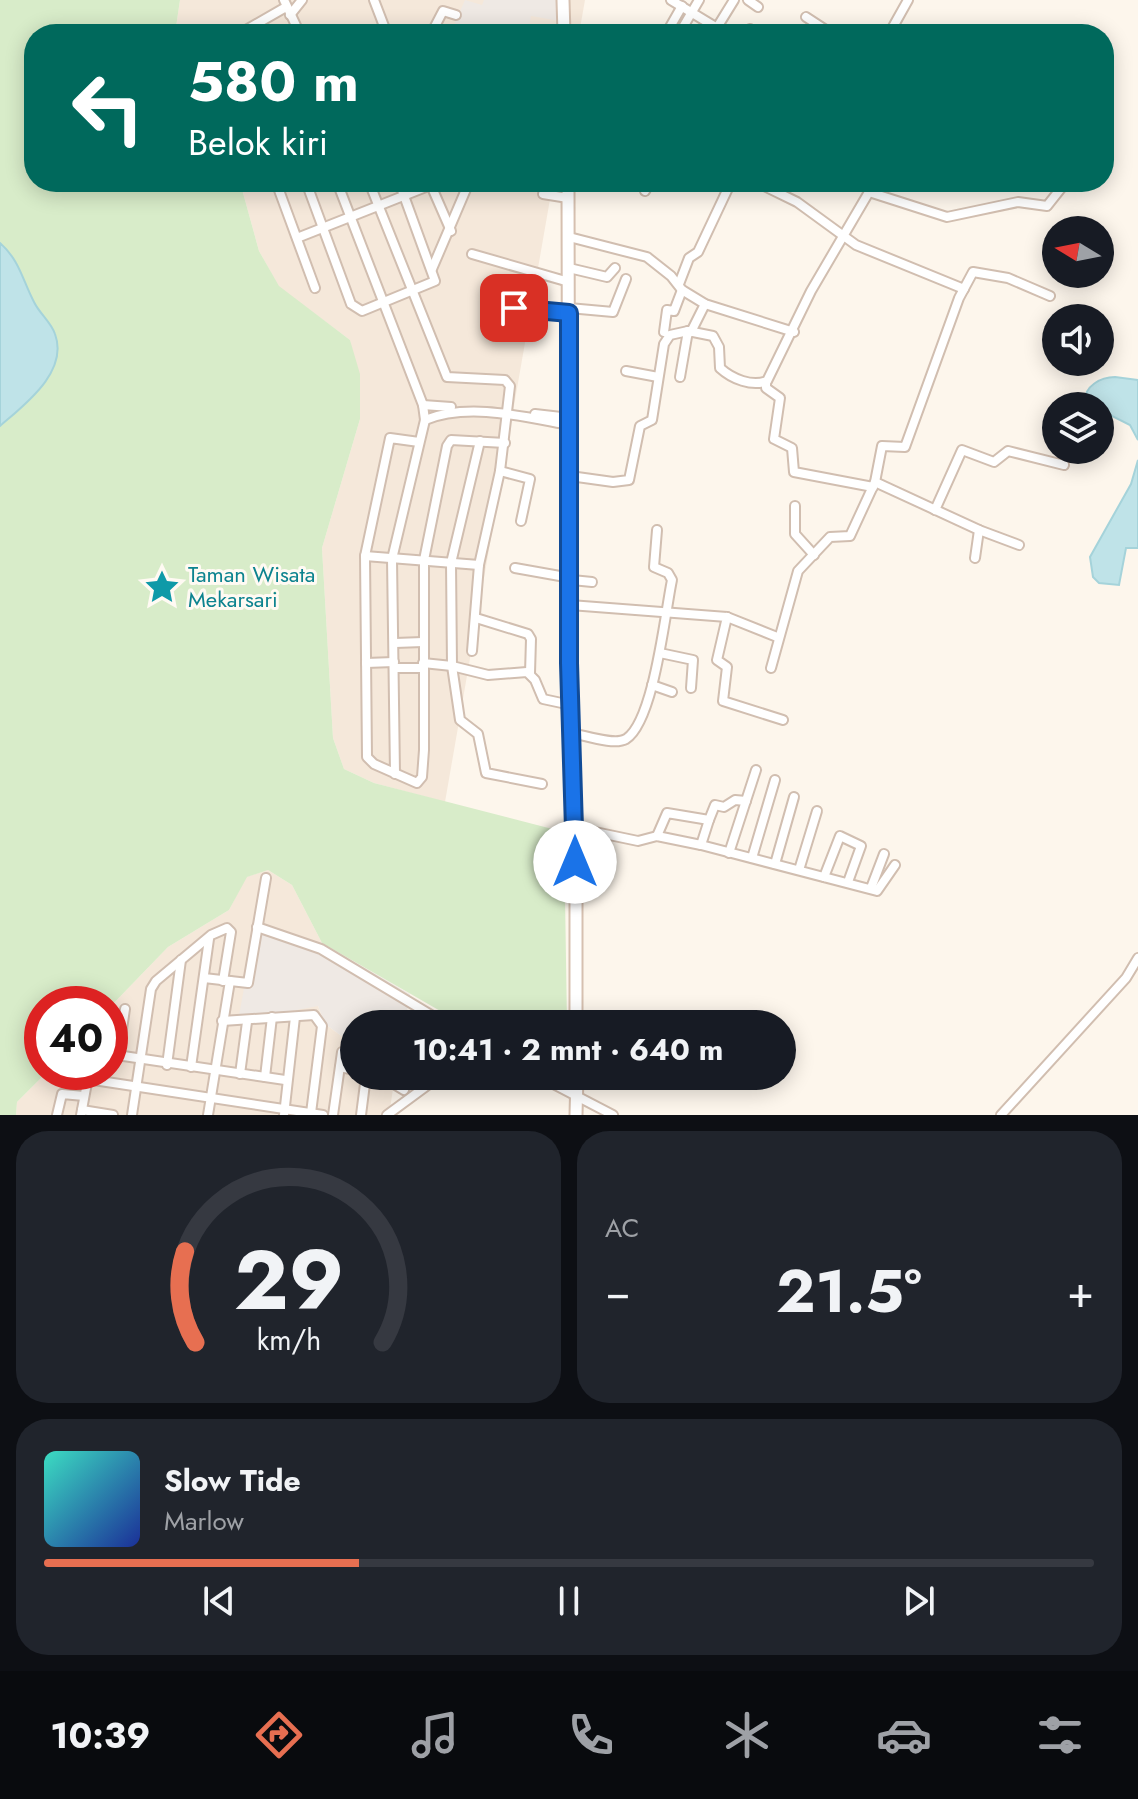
<!DOCTYPE html>
<html lang="id">
<head>
<meta charset="utf-8">
<style>
  :root { --surface:#171b24; --page:#20242c; --text:#f1f3f6; --muted:#9ea1a6; --line:#363941; --accent:#e76f51 }
  body { margin:0; font-family:Jost,sans-serif; background:var(--page); color:var(--text); height:100vh; display:flex; flex-direction:column; font-size:30px; white-space:nowrap }
  * { box-sizing:border-box; margin:0 }
  p { font-size:26px; color:var(--muted) }
  .icon { flex:none; width:44px; height:44px; fill:none; stroke:currentColor; stroke-width:2; stroke-linecap:round; stroke-linejoin:round }
  .map { position:relative; height:1115px; overflow:hidden }
  .panel { display:flex; flex-direction:column; gap:16px; padding:16px; background:#0d0f14; flex:1 }
  .panel>* { flex:none }
  .top-card { position:absolute; left:24px; top:24px; width:1090px; height:168px; border-radius:32px; box-shadow:0 4px 20px #0003; background:#00695c; color:#fff; overflow:hidden }
  .needle { width:52px; rotate:280deg }
  .fabs { position:absolute; left:1042px; top:216px; display:grid; gap:16px }
  .fabs a { display:grid; place-items:center; width:72px; height:72px; border-radius:50%; background:var(--surface); box-shadow:0 4px 20px #0003; font-size:40px }
  .speed { position:absolute; left:24px; top:986px; display:flex; gap:16px; font-size:40px; font-weight:700; text-align:center }
  .speed>* { display:grid; place-content:center; width:104px; height:104px; border-radius:50%; background:var(--surface); box-shadow:0 4px 20px #0003; line-height:1 }
  .speed .limit { border:12px solid #d22; background:#fff; color:#111 }
  .pin { position:absolute; display:grid; place-items:center; width:68px; height:68px; color:#fff; margin:-34px; border-radius:16px; box-shadow:0 4px 12px #0006 }
  .me { position:absolute; width:88px; margin:-44px; rotate:0deg; stroke-linejoin:round; filter:drop-shadow(0 0 6px #0008) }
  .turn { display:flex; align-items:center; gap:28px; height:168px; padding:0 32px; font-size:36px }
  .turn .icon { width:104px; height:104px; stroke-width:2.5 }
  .turn b { display:block; font-size:56px; line-height:68px }
  .big { font-size:60px; font-weight:700; line-height:1.1 }
  .panel .card { flex:1; display:flex; flex-direction:column; justify-content:center; gap:12px; min-width:0; padding:0 28px; border-radius:32px; background:var(--page) }
  .panel .dial { align-items:center; gap:0 }
  .dial svg { height:208px; overflow:visible; fill:none; stroke:var(--line); stroke-width:7; stroke-linecap:round; text-anchor:middle }
  .dial text { fill:var(--text); stroke:none }
  .song { display:flex; align-items:center; gap:24px }
  .cover { width:96px; height:96px; border-radius:12px; background:linear-gradient(135deg,hsl(170 70% 55%),hsl(230 70% 35%)) }
  .played { height:8px; border-radius:4px; background:linear-gradient(90deg,var(--accent) 30%,var(--line) 30%) }
  .keys { display:flex; justify-content:space-around; direction:ltr }
  .heat { display:flex; justify-content:space-between; align-items:center; font-size:44px; direction:ltr }
  .panel .tiles { flex:1; display:grid; gap:16px; grid-template-columns:1fr 1fr }
  .card:last-child { grid-column:span 2 }
  .trip { position:absolute; left:340px; top:1010px; width:456px; height:80px; border-radius:40px; background:var(--surface); box-shadow:0 4px 20px #0003; font-weight:700; line-height:80px; text-align:center }
  .menu { display:flex; height:128px; justify-content:space-around; align-items:center; background:#090b0e; color:var(--muted) }
  .menu .icon { width:56px; height:56px }
  .menu .selected { color:var(--accent) }
  .menu b { font-size:36px; color:var(--text) }
  .map>svg:first-child { display:block }
</style>
</head>
<body>
<div class="map">
<svg width="1138" height="1115" viewBox="0 0 1138 1115">
  <rect width="100%" height="100%" fill="#fdf6ec"/>
  <g fill="#f5e8da">
    <polygon points="180,0 585,0 579,34 175,34"/>
    <polygon points="240,182 553,182 445,802 374,783 344,769 333,738 322,548 360,419 350,340 279,287 259,251"/>
    <polygon points="268,870 292,885 322,943 255,928 318,1006 325,1024 354,1045 354,1076 395,1076 389,1115 16,1115 17,1102 47,1072 110,1072 110,1007 168,947 229,910 246,877"/>
  </g>
  <g fill="#efe9e4">
    <polygon points="465,0 482,5 484,0 560,0 560,21 531,16 528,34 450,34"/>
    <polygon points="255,928 322,943 410,994 405,1024 354,1024 354,1045 325,1024 318,1006 238,1021"/>
  </g>
  <polygon fill="#d8ecc9" points="0,0 180,0 175,34 34,34 34,182 240,182 259,251 279,286 350,340 360,374 360,419 322,548 333,738 344,769 374,783 564,832 567,1024 463,1024 322,943 292,885 268,870 247,877 229,910 168,947 110,1007 110,1004 42,1004 42,1072 47,1072 17,1102 16,1115 0,1115"/>
  <g fill="#bfe3e8" stroke="#a5d3da" stroke-width="2">
    <path d="M0 243C20 261 22 279 34 302 39 313 51 322 55 334 69 372 24 405 0 426Z"/>
    <path d="M1115 377 1138 380V440L1130 425 1100 410V406H1090L1085 402C1084 386 1101 377 1115 377Z"/>
    <polygon points="1138,460 1138,548 1126,548 1119,585 1099,583 1093,577 1090,557 1131,484"/>
  </g>
  <g fill="none" stroke-linecap="round" stroke-linejoin="round">
    <g stroke="#d1beb0" stroke-width="12">
      <g id="street">
        <polyline points="284,0 300,34"/>
        <polyline points="374,0 387,34"/>
        <polyline points="671,0 727,34"/>
        <polyline points="748,0 758,7"/>
        <polyline points="290,15 302,0"/>
        <polyline points="806,17 832,34"/>
        <polyline points="239,34 286,7"/>
        <polyline points="431,34 443,11 456,15"/>
        <polyline points="666,34 682,6"/>
        <polyline points="679,34 699,0"/>
        <polyline points="713,34 734,0"/>
        <polyline points="746,34 750,29"/>
        <polyline points="889,34 908,0"/>
        <polyline points="920,34 922,32"/>
        <polyline points="276,182 315,288"/>
        <polyline points="306,182 351,304 362,311 435,281 399,182"/>
        <polyline points="337,182 423,405 425,420 392,559 395,774"/>
        <polyline points="369,182 447,377 505,380 510,386 500,471 479,565 472,651"/>
        <polyline points="756,182 797,202 856,245 964,289"/>
        <polyline points="430,183 451,231"/>
        <polyline points="645,191 650,182"/>
        <polyline points="543,194 568,198"/>
        <polyline points="569,237 647,257 671,276 682,290 705,304 794,332"/>
        <polyline points="297,238 431,185"/>
        <polyline points="472,254 569,282"/>
        <polyline points="569,268 607,277 615,268"/>
        <polyline points="432,269 467,187"/>
        <polyline points="679,284 689,258 698,252 731,182"/>
        <polyline points="569,308 613,312 626,279"/>
        <polyline points="511,321 516,307 569,313"/>
        <polyline points="664,332 667,310 674,311 682,290"/>
        <polyline points="691,332 705,304"/>
        <polyline points="626,371 658,377"/>
        <polyline points="680,377 688,331"/>
        <polyline points="766,382 766,388 780,398 774,439 792,448 794,472 873,487"/>
        <polyline points="423,405 451,407"/>
        <polyline points="535,414 570,418"/>
        <path d="M425 420C468 402 525 417 570 425"/>
        <polyline points="480,441 451,563 452,666 460,720 478,734 486,773 542,784"/>
        <polyline points="419,442 390,438 365,556 367,757 374,764 417,783 422,777 424,750 424,560 447,446 451,440 505,443"/>
        <polyline points="500,471 530,479 521,521"/>
        <path d="M570 476 613 482 629 480 640 426 652 420 664 344 670 335 688 331 713 336 719 347 720 368C732 379 752 387 767 381L811 291 869 192 947 217 1018 202 1047 206 1066 182"/>
        <polyline points="875,482 979,530 975,558"/>
        <polyline points="795,506 795,534 814,555"/>
        <polyline points="935,510 962,450 994,462 1008,451 1064,465"/>
        <polyline points="979,530 1019,545"/>
        <polyline points="365,556 479,565"/>
        <polyline points="515,568 571,578"/>
        <polyline points="572,580 592,582"/>
        <polyline points="570,605 727,617 717,660 727,667 723,701 783,720"/>
        <polyline points="727,617 777,637"/>
        <polyline points="476,618 528,634 531,639 530,673"/>
        <polyline points="395,643 423,642"/>
        <polyline points="660,653 693,660 691,688"/>
        <polyline points="366,663 394,662"/>
        <polyline points="423,663 452,666 488,675 527,672 535,680 543,699 571,705"/>
        <polyline points="394,668 423,668"/>
        <polyline points="771,668 798,571 830,537 850,536 875,482 882,446 905,447 959,298 973,272 1008,278 1050,296"/>
        <polyline points="652,685 672,692"/>
        <path d="M571 733C584 735 614 746 626 739 654 721 665 613 672 580L668 573 654 567 657 530"/>
        <polyline points="576,828 638,841 657,836 701,845 877,891 895,865"/>
        <polyline points="657,836 667,813 709,820 715,805 724,807 735,800 746,801"/>
        <polyline points="701,845 709,820"/>
        <polyline points="729,853 756,770"/>
        <polyline points="752,858 775,780"/>
        <polyline points="775,864 794,797"/>
        <polyline points="799,870 817,811"/>
        <polyline points="824,877 840,836 861,846 848,882"/>
        <polyline points="871,888 884,854"/>
        <polyline points="257,927 321,949 446,1024"/>
        <polyline points="204,978 248,983 266,878"/>
        <polyline points="222,1021 314,1015 322,1026 311,1113"/>
        <polyline points="110,1054 285,1080"/>
        <polyline points="118,1056 125,1009"/>
        <polyline points="167,1065 181,960"/>
        <polyline points="191,1067 209,939"/>
        <polyline points="340,1067 354,1070"/>
        <polyline points="240,1074 247,1022"/>
        <polyline points="381,1076 404,1090"/>
        <polyline points="538,1076 613,1115"/>
        <polyline points="265,1077 272,1017"/>
        <polyline points="87,1079 323,1115"/>
        <polyline points="82,1110 113,1115"/>
        <polyline points="57,1115 62,1094 84,1096"/>
        <polyline points="81,1115 89,1072"/>
        <polyline points="132,1115 151,989 156,981 211,935 227,928 231,932 223,981"/>
        <polyline points="208,1115 230,981"/>
        <polyline points="284,1115 295,1017"/>
        <polyline points="333,1115 342,1052"/>
        <polyline points="361,1115 366,1076"/>
        <polyline points="387,1115 440,1076"/>
        <polyline points="1001,1115 1126,978 1138,958"/>
      </g>
    </g>
    <g stroke="#d6c0b0" stroke-width="15">
      <g id="secondary">
        <polyline points="563,0 564,34"/>
        <polyline points="568,182 569,663 576,828 576,1024"/>
        <polyline points="576,1115 577,1076"/>
      </g>
    </g>
    <use href="#street" stroke="#fff" stroke-width="8"/>
    <use href="#secondary" stroke="#fff" stroke-width="11"/>
  </g>
  <g fill="none" stroke-linecap="round" stroke-linejoin="round">
    <g stroke="#114b97" stroke-width="20">
      <polyline id="route" points="514,308 569,313 569,663 575,862"/>
    </g>
    <use href="#route" stroke="#1a73e8" stroke-width="14"/>
  </g>
  <defs>
    <g id="sight-bare" transform="scale(2.76)"><path d="M0-6L1.8-2.2L6-1.7L2.9 1.2L3.7 5.4L0 3.3L-3.7 5.4L-2.9 1.2L-6-1.7L-1.8-2.2Z" fill="#0f9aa8" stroke="#fffaf3" stroke-width="2.5" paint-order="stroke"/></g>
  </defs>
  <g fill-rule="evenodd">
    <use href="#sight-bare" x="162" y="587"/>
  </g>
  <g text-anchor="middle" stroke-width="6" stroke-linejoin="round" paint-order="stroke">
    <g font-size="22" fill="#0d838f" stroke="#fffaf3" text-anchor="start">
      <text x="188" y="582">Taman Wisata<tspan x="188" dy="25">Mekarsari</tspan></text>
    </g>
  </g>
</svg>
<div class="fabs">
<a><svg class="needle" viewBox="-14 -14 28 28"><path d="M0-13l5 13h-10z" fill="#e53935"/><path d="M0 13l5-13h-10z" fill="#9ea1a6"/></svg></a>
<a><svg class="icon" aria-label="sound" viewBox="0 0 24 24"><path d="M4 9h4l5-4v14l-5-4H4zM17 9q2 3 0 6"/></svg></a>
<a><svg class="icon" aria-label="layers" viewBox="0 0 24 24"><path d="M12 4l9 5-9 5-9-5zM3 14l9 5 9-5"/></svg></a>
</div>
<div class="speed"><div class="limit">40</div></div>
<div class="pin" style="left:514px;top:308px;background:#d93025"><svg class="icon" aria-label="arrive" viewBox="0 0 24 24"><path d="M6 21V4h12l-3 4 3 4H6"/></svg></div>
<svg class="me" style="left:575px;top:862px" viewBox="-20 -20 40 40"><circle r="19" fill="#fff"/><path d="M0-13L10 11 0 6-10 11z" fill="#1a73e8"/></svg>
<div class="trip">10:41 · 2 mnt · 640 m</div>
<div class="top-card">
<div class="turn"><svg class="icon" aria-label="left" viewBox="0 0 24 24"><path d="M17 20v-9H6M10 6l-5 5 5 5"/></svg><div><b>580 m</b>Belok kiri</div></div>
</div>
</div>
<section class="panel">
<div class="tiles">
<div class="card dial"><svg viewBox="0 0 100 80">
<path d="M14 69A42 42 0 1 1 86 69"/>
<path d="M14 69A42 42 0 0 1 10 34" stroke="#e76f51"/>
<text x="50" y="56" font-size="32" font-weight="700">29</text>
<text x="50" y="72" font-size="11">km/h</text>
</svg></div>
<div class="card"><p>AC</p>
<div class="heat"><a>−</a><b class="big">21.5°</b><a>+</a></div>
</div>
<div class="card">
<div class="song"><i class="cover"></i><div><b>Slow Tide</b><p>Marlow</p></div></div>
<div class="played"></div>
<div class="keys"><svg class="icon" aria-label="previous" viewBox="0 0 24 24"><path d="M18 5L8 12l10 7zM5 5v14"/></svg><svg class="icon" aria-label="pause" viewBox="0 0 24 24"><path d="M8 5v14M16 5v14"/></svg><svg class="icon" aria-label="next" viewBox="0 0 24 24"><path d="M6 5l10 7-10 7zM19 5v14"/></svg></div>
</div>
</div>
</section>
<nav class="menu">
<b>10:39</b>
<svg class="icon selected" aria-label="directions" viewBox="0 0 24 24"><path d="M12 3l9 9-9 9-9-9zM9 14v-3h6M13 9l2 2-2 2"/></svg>
<svg class="icon" aria-label="music" viewBox="0 0 24 24"><path d="M9 18V5l10-2v13"/><circle cx="6" cy="18" r="3"/><circle cx="16" cy="16" r="3"/></svg>
<svg class="icon" aria-label="phone" viewBox="0 0 24 24"><path d="M5 4h4l2 5-3 2q2 4 5 5l2-3 5 2v4C11 20 4 13 5 4z"/></svg>
<svg class="icon" aria-label="climate" viewBox="0 0 24 24"><path d="M12 3v18M4 7l16 10M4 17L20 7"/></svg>
<svg class="icon" aria-label="car" viewBox="0 0 24 24"><path d="M5 17H2v-5l4-1 3-4h7l3 4 3 1v5h-3M9 17h6M6 11h13"/><circle cx="7" cy="17" r="2"/><circle cx="17" cy="17" r="2"/></svg>
<svg class="icon" aria-label="filters" viewBox="0 0 24 24"><path d="M4 7h16M4 17h16"/><circle cx="9" cy="7" r="2"/><circle cx="15" cy="17" r="2"/></svg>
</nav>
</body>
</html>
